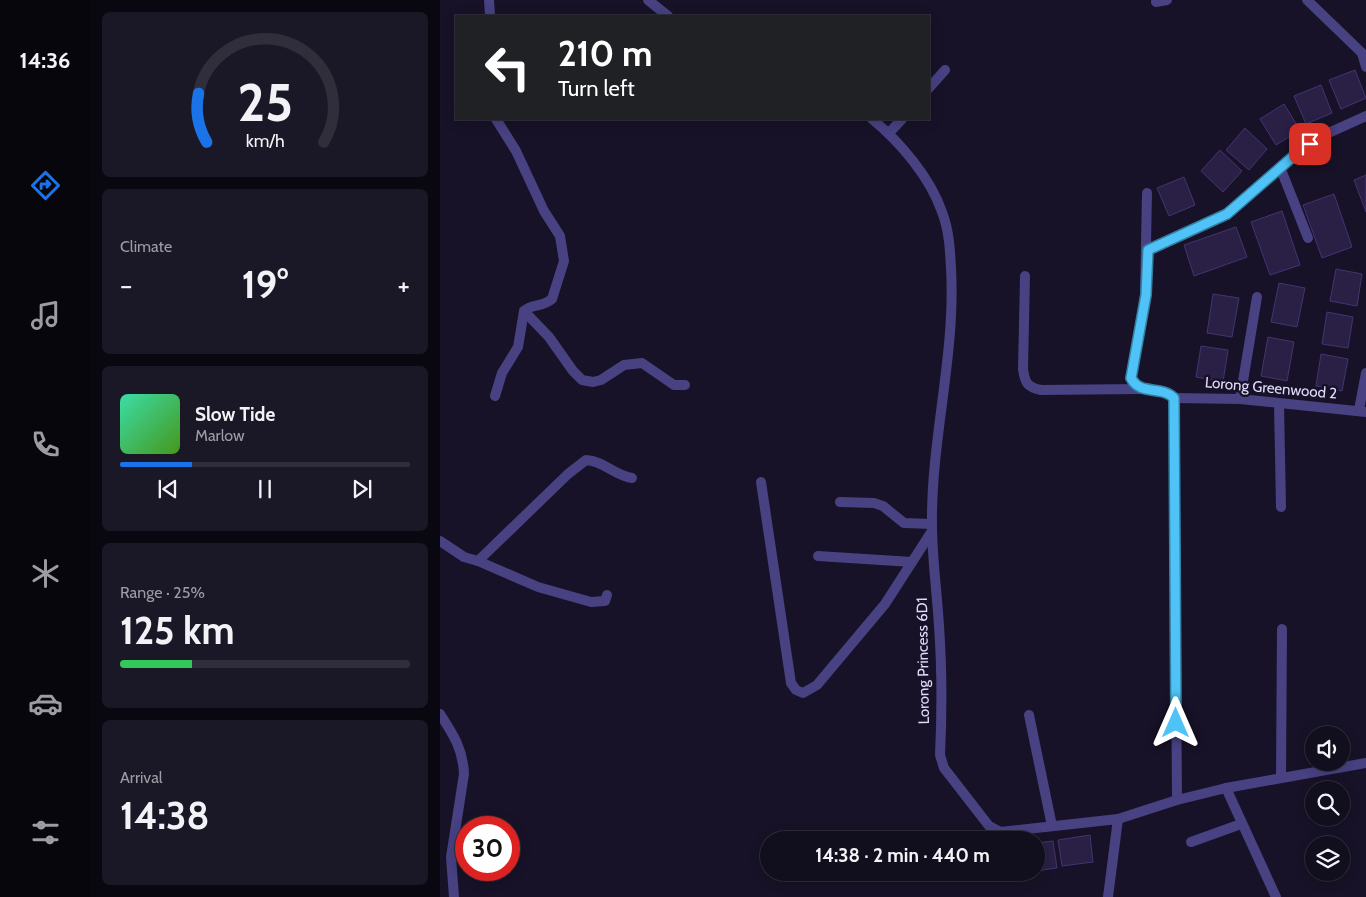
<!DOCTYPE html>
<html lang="en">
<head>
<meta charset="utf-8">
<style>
  :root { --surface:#110e1d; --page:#1a1726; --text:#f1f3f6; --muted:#9c9ca4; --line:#302e3b; --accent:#1a73e8 }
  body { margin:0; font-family:Cabin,sans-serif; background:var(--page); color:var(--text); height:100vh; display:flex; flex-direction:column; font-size:19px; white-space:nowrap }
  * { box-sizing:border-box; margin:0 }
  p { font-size:16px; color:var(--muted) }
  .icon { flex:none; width:28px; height:28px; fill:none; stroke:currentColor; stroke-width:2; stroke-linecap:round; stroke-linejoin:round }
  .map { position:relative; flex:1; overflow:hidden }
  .details { display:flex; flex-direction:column; gap:12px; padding:12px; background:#090810; width:350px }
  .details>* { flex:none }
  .guide { position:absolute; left:15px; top:15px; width:475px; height:105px; border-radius:0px; box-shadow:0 2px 12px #0003,0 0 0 1px var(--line); background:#202124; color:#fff; overflow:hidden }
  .controls { position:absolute; left:865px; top:726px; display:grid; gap:10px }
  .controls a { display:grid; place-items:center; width:45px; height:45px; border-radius:50%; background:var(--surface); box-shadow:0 2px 12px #0003,0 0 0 1px var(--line); font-size:25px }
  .speed { position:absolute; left:15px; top:816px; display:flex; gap:10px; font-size:25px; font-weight:700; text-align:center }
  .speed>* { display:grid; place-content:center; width:65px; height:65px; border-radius:50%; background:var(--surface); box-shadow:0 2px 12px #0003,0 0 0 1px var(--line); line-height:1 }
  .speed .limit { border:8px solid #d22; background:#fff; color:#111 }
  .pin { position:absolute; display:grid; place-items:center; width:42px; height:42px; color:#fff; margin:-21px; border-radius:10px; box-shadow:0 2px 8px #0006 }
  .me { position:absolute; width:55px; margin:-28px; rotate:0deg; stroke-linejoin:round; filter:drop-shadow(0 0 4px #0008) }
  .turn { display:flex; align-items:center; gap:18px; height:105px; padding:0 20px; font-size:22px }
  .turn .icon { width:65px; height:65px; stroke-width:2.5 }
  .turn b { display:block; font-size:35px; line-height:42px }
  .big { font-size:38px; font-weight:700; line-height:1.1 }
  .details .card { flex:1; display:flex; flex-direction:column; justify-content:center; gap:8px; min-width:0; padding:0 18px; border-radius:8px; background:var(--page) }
  .details .dial { align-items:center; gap:0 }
  .dial svg { height:130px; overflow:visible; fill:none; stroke:var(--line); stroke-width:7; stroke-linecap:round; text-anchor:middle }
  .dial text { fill:var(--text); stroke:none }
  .song { display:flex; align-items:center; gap:15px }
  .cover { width:60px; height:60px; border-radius:8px; background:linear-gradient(135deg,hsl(160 70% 55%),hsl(100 70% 35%)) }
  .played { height:5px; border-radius:2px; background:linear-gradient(90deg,var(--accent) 25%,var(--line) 25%) }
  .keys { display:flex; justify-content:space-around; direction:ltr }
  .heat { display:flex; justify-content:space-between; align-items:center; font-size:28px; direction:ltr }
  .charge { height:8px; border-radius:4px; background:linear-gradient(90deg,#34c759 25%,var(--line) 0) }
  .trip { position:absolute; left:320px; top:831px; width:285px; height:50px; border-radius:25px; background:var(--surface); box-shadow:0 2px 12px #0003,0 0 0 1px var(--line); font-weight:700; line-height:50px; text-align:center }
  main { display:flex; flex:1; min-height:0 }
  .tab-bar { display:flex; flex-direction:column; width:90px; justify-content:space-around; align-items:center; background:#07060c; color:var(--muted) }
  .tab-bar .icon { width:35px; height:35px }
  .tab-bar .selected { color:var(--accent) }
  .tab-bar b { font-size:22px; color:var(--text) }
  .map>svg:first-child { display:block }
</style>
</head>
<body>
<main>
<nav class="tab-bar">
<b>14:36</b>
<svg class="icon selected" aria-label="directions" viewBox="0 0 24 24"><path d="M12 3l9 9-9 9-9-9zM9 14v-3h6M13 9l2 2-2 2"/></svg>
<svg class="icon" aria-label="music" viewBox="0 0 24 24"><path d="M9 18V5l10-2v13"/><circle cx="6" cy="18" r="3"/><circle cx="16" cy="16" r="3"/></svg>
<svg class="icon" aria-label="phone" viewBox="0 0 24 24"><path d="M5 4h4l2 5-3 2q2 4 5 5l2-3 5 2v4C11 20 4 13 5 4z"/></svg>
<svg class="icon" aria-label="climate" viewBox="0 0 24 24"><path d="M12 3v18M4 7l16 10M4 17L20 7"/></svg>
<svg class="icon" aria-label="car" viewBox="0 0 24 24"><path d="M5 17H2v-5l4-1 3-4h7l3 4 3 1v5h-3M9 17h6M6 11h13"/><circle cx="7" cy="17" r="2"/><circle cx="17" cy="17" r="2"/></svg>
<svg class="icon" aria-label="filters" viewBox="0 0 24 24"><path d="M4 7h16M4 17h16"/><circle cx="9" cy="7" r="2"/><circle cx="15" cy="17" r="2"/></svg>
</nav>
<section class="details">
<div class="card dial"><svg viewBox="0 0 100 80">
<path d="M14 69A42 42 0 1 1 86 69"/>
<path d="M14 69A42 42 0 0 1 9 39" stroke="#1a73e8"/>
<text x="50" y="56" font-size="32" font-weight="700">25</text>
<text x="50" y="72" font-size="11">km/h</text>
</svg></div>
<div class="card"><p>Climate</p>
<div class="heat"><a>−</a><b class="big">19°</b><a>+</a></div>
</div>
<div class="card">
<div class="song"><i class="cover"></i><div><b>Slow Tide</b><p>Marlow</p></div></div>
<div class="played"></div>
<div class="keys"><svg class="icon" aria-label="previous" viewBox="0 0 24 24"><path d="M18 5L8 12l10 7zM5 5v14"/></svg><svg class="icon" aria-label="pause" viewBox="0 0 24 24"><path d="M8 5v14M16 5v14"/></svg><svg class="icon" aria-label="next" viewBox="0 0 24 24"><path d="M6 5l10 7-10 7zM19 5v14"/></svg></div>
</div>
<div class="card"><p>Range · 25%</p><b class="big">125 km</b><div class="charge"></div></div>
<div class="card"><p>Arrival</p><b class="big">14:38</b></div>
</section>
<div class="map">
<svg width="926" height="897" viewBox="0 0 926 897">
  <rect width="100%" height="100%" fill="#171227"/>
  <g fill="#2a2046" stroke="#443470">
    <polygon points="915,70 926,98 901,109 889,80"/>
    <polygon points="881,85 892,113 866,124 854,96"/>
    <polygon points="844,104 860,130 836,145 820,119"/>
    <polygon points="805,128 827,149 809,170 786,150"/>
    <polygon points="780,150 802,171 783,192 761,171"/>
    <polygon points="926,175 926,212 914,180"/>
    <polygon points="744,177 755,205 729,216 717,188"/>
    <polygon points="894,194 912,247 882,258 863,205"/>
    <polygon points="842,211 860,265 830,275 811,222"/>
    <polygon points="796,227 807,257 754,276 744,245"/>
    <polygon points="896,269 922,274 917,306 890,301"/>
    <polygon points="839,283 865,288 857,327 831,322"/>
    <polygon points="773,294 799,298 792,337 767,333"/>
    <polygon points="887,312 913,317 908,348 882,344"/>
    <polygon points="828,337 854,342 847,381 821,376"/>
    <polygon points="761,346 788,350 783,382 756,377"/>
    <polygon points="881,354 908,359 902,391 876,386"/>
    <polygon points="650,835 653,862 622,866 618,840"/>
    <polygon points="613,841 617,868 596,871 596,843"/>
  </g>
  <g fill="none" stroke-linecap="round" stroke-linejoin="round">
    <g stroke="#484182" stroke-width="10">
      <polyline points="49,0 50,16"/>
      <polyline points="208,0 228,16"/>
      <polyline points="867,0 922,53 926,67"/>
      <polyline points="716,2 727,0"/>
      <polyline points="489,88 505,70"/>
      <path d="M432 119C460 142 490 177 502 212 509 230 510 249 511 268 516 354 491 438 492 524 492 558 497 592 499 626 502 668 502 713 500 755L504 768 549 826 560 832 678 819 737 800 786 788 926 763"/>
      <polyline points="449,133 462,119"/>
      <polyline points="840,167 868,238"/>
      <path d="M707 193 705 295 691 378C700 396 721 385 734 398"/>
      <polyline points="707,250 787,214 856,154 884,135 926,116"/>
      <path d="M585 276 583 369C585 383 587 387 601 390L700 389"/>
      <polyline points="84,311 109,337 133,371 142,380 153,382 161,380 184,365 202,363 234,385 245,385"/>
      <path d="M55 396 62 373 78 347 84 311C92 304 103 307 112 299L124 261 120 236 104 211 76 151 56 119"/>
      <polyline points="734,398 737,800"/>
      <polyline points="734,398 800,399 926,412"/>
      <polyline points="800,399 817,297"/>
      <polyline points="839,404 841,507"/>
      <polyline points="919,410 926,373"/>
      <polyline points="321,482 351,683 356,690 363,693 377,685 445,604 492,531"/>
      <polyline points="400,502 434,503 443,506 464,523 492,524"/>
      <polyline points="0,541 24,557 38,561 98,587 151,602 165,601 167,595"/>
      <polyline points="378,556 472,562"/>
      <path d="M38 561 128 474 146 460C164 461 175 476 192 478"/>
      <path d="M0 714C13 734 23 749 24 774L11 857 14 897"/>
      <polyline points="589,715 612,826"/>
      <polyline points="841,777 842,629"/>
      <polyline points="786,788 836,897"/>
      <polyline points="751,842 801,824"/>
      <polyline points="668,897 678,819"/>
    </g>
  </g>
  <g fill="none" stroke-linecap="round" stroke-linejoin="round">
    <g stroke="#337fa1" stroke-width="12">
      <path id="route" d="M736 723 734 398C721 385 700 396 691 378L706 295 708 250 787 214 856 154 870 144"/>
    </g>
    <use href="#route" stroke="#4fc3f7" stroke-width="9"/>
  </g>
  <g text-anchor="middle" stroke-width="5" stroke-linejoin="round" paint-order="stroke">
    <g font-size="15" fill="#e1dbfc" stroke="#171227">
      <text transform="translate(831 388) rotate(5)" y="5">Lorong Greenwood 2</text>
      <text transform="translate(483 661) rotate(-91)" y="5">Lorong Princess 6D1</text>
    </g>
  </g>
</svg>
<div class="controls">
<a><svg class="icon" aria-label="sound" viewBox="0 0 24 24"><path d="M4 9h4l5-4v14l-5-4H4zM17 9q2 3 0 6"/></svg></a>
<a><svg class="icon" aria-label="search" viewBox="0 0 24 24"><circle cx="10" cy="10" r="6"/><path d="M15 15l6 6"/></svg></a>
<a><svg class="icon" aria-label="layers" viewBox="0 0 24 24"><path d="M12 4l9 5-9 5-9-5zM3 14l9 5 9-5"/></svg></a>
</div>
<div class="speed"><div class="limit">30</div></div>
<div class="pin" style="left:870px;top:144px;background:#d93025"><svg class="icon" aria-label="arrive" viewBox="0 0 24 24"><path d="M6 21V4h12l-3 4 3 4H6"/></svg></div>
<svg class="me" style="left:736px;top:723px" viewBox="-20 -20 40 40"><path d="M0-17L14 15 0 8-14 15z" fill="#4fc3f7" stroke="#fff" stroke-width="4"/></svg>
<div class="trip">14:38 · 2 min · 440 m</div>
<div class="guide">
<div class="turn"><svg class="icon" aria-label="left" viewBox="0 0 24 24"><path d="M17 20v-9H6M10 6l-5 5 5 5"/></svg><div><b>210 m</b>Turn left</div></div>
</div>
</div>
</main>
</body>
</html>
